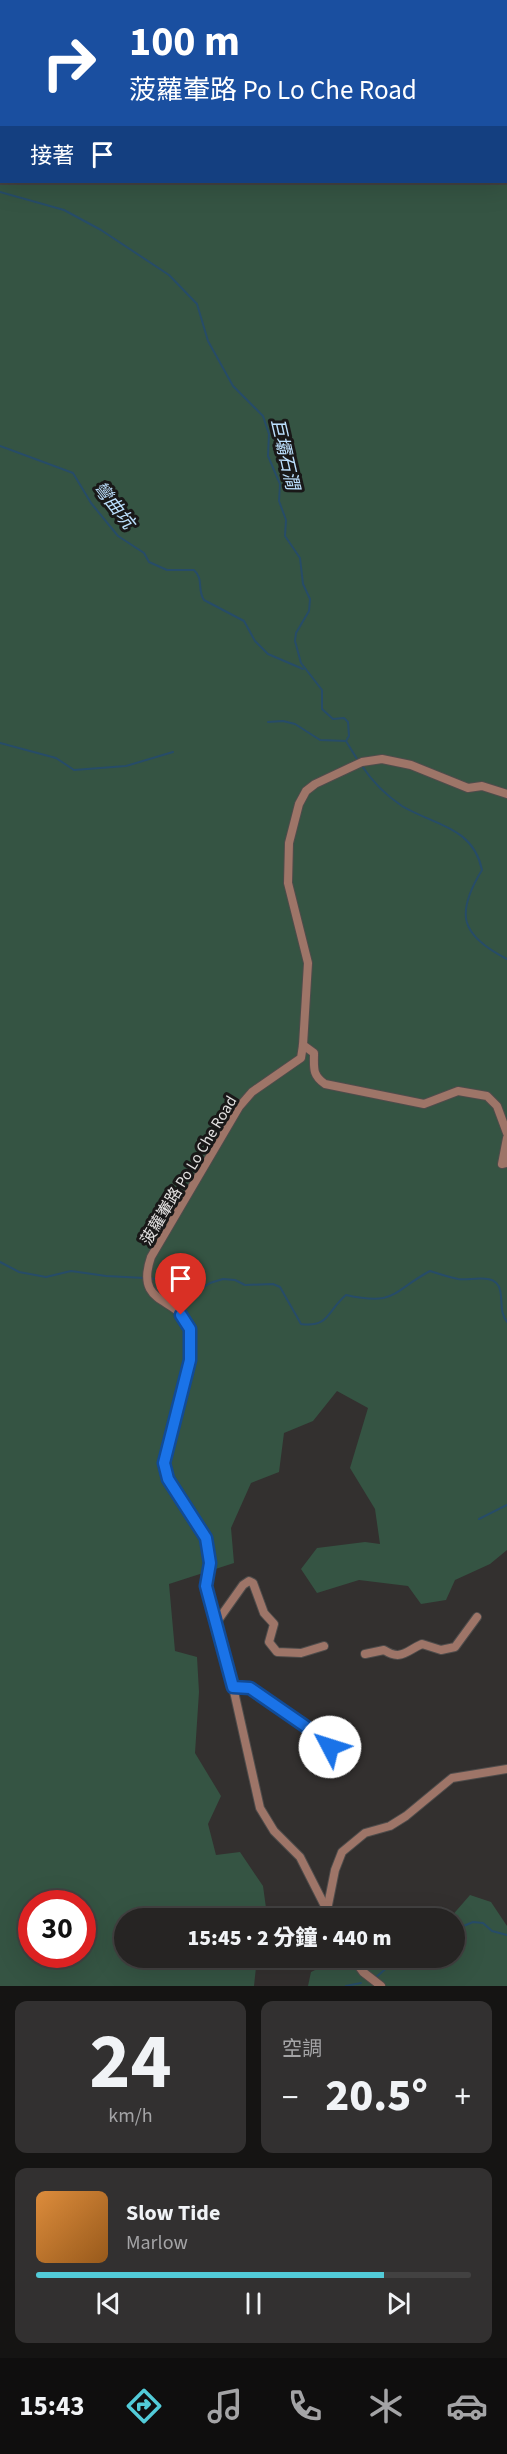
<!DOCTYPE html>
<html lang="zh-TW">
<head>
<meta charset="utf-8">
<style>
  :root { --surface:#262423; --page:#323030; --text:#f1f3f6; --muted:#a4a4a6; --line:#424141; --accent:#52cbd8 }
  body { margin:0; font-family:"Source Sans 3","Noto Sans TC",sans-serif; background:var(--page); color:var(--text); height:100vh; display:flex; flex-direction:column; font-size:22px; white-space:nowrap }
  * { box-sizing:border-box; margin:0 }
  p { font-size:20px; color:var(--muted) }
  .icon { flex:none; width:33px; height:33px; fill:none; stroke:currentColor; stroke-width:2; stroke-linecap:round; stroke-linejoin:round }
  .map { position:relative; height:1986px; overflow:hidden }
  .sheet { display:flex; flex-direction:column; gap:15px; padding:15px; background:#151413; flex:1 }
  .sheet>* { flex:none }
  .top-card { position:absolute; left:0px; top:0px; width:507px; height:183px; box-shadow:0 6px 24px #0002,0 0 0 2px var(--line); background:#1a4fa0; color:#fff; overflow:hidden }
  .speed { position:absolute; left:18px; top:1890px; display:flex; gap:12px; font-size:30px; font-weight:700; text-align:center }
  .speed>* { display:grid; place-content:center; width:78px; height:78px; border-radius:50%; background:var(--surface); box-shadow:0 6px 24px #0002,0 0 0 2px var(--line); line-height:1 }
  .speed .limit { border:9px solid #d22; background:#fff; color:#111 }
  .pin { position:absolute; display:grid; place-items:center; width:51px; height:51px; color:#fff; margin:-62px -26px; border-radius:50% 50% 50% 0; rotate:-45deg; box-shadow:0 0 6px #0007 }
  .pin .icon { rotate:45deg }
  .me { position:absolute; width:66px; margin:-33px; rotate:310deg; stroke-linejoin:round; filter:drop-shadow(0 0 4px #0008) }
  .turn { display:flex; align-items:center; gap:21px; height:126px; padding:0 30px; font-size:27px }
  .turn .icon { width:78px; height:78px; stroke-width:2.5 }
  .turn b { display:block; font-size:42px; line-height:51px }
  .then { display:flex; align-items:center; height:57px; padding:0 30px; background:#0003; gap:12px; font-size:22px }
  .big { font-size:45px; font-weight:800; line-height:1.1 }
  .sheet .widget { flex:1; display:flex; flex-direction:column; justify-content:center; gap:9px; min-width:0; padding:0 21px; border-radius:12px; background:var(--page) }
  .sheet .dial { align-items:center; gap:0 }
  .dial b { font-size:78px; line-height:1 }
  .song { display:flex; align-items:center; gap:18px }
  .cover { width:72px; height:72px; border-radius:9px; background:linear-gradient(135deg,hsl(30 70% 55%),hsl(30 70% 35%)) }
  .played { height:6px; border-radius:3px; background:linear-gradient(90deg,var(--accent) 80%,var(--line) 80%) }
  .keys { display:flex; justify-content:space-around; direction:ltr }
  .heat { display:flex; justify-content:space-between; align-items:center; font-size:33px; direction:ltr }
  .sheet .tiles { flex:1; display:grid; gap:15px; grid-template-columns:1fr 1fr }
  .widget:last-child { grid-column:span 2 }
  .trip { position:absolute; left:114px; top:1908px; width:351px; height:60px; border-radius:30px; background:var(--surface); box-shadow:0 6px 24px #0002,0 0 0 2px var(--line); font-weight:800; line-height:60px; text-align:center }
  .tab-bar { display:flex; height:96px; justify-content:space-around; align-items:center; background:#0f0e0e; color:var(--muted) }
  .tab-bar .icon { width:42px; height:42px }
  .tab-bar .current { color:var(--accent) }
  .tab-bar b { font-size:27px; color:var(--text) }
  .map>svg:first-child { display:block }
</style>
</head>
<body>
<div class="map">
<svg width="507" height="1986" viewBox="0 0 507 1986">
  <rect width="100%" height="100%" fill="#33302f"/>
  <g fill="#355443" fill-rule="evenodd">
    <path d="M0 0H507V1550L490 1564 455 1580 446 1600 421 1604 408 1586 359 1580 317 1593 301 1569 317 1548 365 1542 380 1544 375 1509 350 1468 368 1408 337 1391 313 1421 284 1433 279 1472 251 1483 231 1528 234 1563 169 1584 175 1651 197 1657 199 1692 195 1753 221 1796 208 1824 216 1855 240 1852 263 1886 267 1915 266 1918H124V1958H257L254 1986H0ZM2 2H506V182H2ZM32 1904H82V1954H32Z"/>
    <polygon points="470,1895 491,1902 507,1926 507,1986 308,1986 311,1972 340,1958 454,1958 454,1918 450,1918"/>
  </g>
  <g fill="none" stroke-linecap="round" stroke-linejoin="round">
    <g stroke="#274c68" stroke-width="2">
      <polyline points="419,0 420,2"/>
      <polyline points="72,2 73,0"/>
      <polyline points="0,25 2,26"/>
      <polyline points="506,155 507,155"/>
      <polyline points="0,192 64,210 101,230 169,275 197,304 208,341 233,386 263,416 269,434 268,456 280,484 279,501 286,520 285,536 300,558 303,584 310,599 309,611 296,633 295,641 301,663 322,690 322,709 333,719 344,718 348,722 349,736 346,741"/>
      <path d="M0 446 73 473 91 503 118 536 144 553 149 562 167 570H194C204 579 197 590 204 600L244 621 255 641 268 654 303 669"/>
      <polyline points="268,722 283,721 295,724 320,740 346,741"/>
      <polyline points="346,741 357,759"/>
      <polyline points="0,743 56,758 74,770 126,766 173,752"/>
      <path d="M362 766C372 781 387 796 402 806 433 825 473 826 482 870 455 914 460 935 507 959"/>
      <polyline points="0,1262 19,1272 46,1277 71,1271 106,1276 145,1278"/>
      <path d="M151 1278 198 1291 210 1283 223 1279 235 1280 245 1285 273 1284 280 1287 301 1324C329 1328 327 1311 346 1295 396 1306 391 1292 430 1271 439 1274 449 1277 458 1279 471 1281 496 1272 500 1290 503 1302 499 1311 507 1322"/>
      <polyline points="479,1519 507,1505"/>
      <polyline points="454,1930 473,1922 483,1923 492,1931 507,1935"/>
      <polyline points="374,1979 390,1965 404,1958"/>
      <polyline points="346,1986 361,1983"/>
    </g>
    <g stroke="#4f4c4b" stroke-width="10">
      <g id="minor">
        <path d="M303 1045 314 1053C314 1068 312 1075 325 1084L424 1104 458 1091 487 1096 497 1106 507 1133"/>
        <polyline points="507,1138 502,1164 507,1163"/>
        <polyline points="216,1623 243,1585 249,1581 253,1583 264,1613 274,1624 269,1642 277,1652 301,1653 324,1646"/>
        <path d="M365 1654 384 1650C401 1661 406 1651 422 1644L441 1650 455 1647 477 1617"/>
        <polyline points="233,1687 251,1688 305,1726 330,1747"/>
        <polyline points="327,1910 335,1870 342,1852 365,1833 390,1826 406,1816 452,1778 507,1769"/>
        <path d="M331 1918 300 1857 274 1831 260 1808 233 1687 206 1585 210 1563 206 1538 168 1479 164 1463C171 1434 196 1357 190 1331 183 1295 133 1309 151 1257L239 1107 252 1092 301 1058 303 1045 308 963 288 883 289 843 299 804 306 791 315 784 362 762 382 759 411 765 468 788 482 786 507 794"/>
        <polyline points="353,1958 363,1972 381,1986"/>
      </g>
    </g>
    <use href="#minor" stroke="#9e7568" stroke-width="8"/>
  </g>
  <g fill="none" stroke-linecap="round" stroke-linejoin="round">
    <g stroke="#114b97" stroke-width="15">
      <polyline id="route" points="181,1315 190,1329 190,1360 164,1463 168,1479 206,1538 210,1563 206,1586 233,1687 250,1688 305,1726 330,1747"/>
    </g>
    <use href="#route" stroke="#1a73e8" stroke-width="10"/>
  </g>
  <g text-anchor="middle" stroke-width="6" stroke-linejoin="round" paint-order="stroke">
    <g font-size="16" fill="#e3e1e1" stroke="#191818">
      <text transform="translate(188 1170) rotate(-59)" y="6">菠蘿輋路 Po Lo Che Road</text>
    </g>
    <g font-size="18" font-style="italic" fill="#bde1ff" stroke="#191818">
      <text transform="translate(285 454) rotate(77)" y="6">巨壩石澗</text>
      <text transform="translate(114 505) rotate(52)" y="6">彎曲坑</text>
    </g>
  </g>
</svg>
<div class="speed"><div class="limit">30</div></div>
<div class="pin" style="left:181px;top:1315px;background:#d93025"><svg class="icon" aria-label="arrive" viewBox="0 0 24 24"><path d="M6 21V4h12l-3 4 3 4H6"/></svg></div>
<svg class="me" style="left:330px;top:1747px" viewBox="-20 -20 40 40"><circle r="19" fill="#fff"/><path d="M0-13L10 11 0 6-10 11z" fill="#1a73e8"/></svg>
<div class="trip">15:45 · 2 分鐘 · 440 m</div>
<div class="top-card">
<div class="turn"><svg class="icon" aria-label="right" viewBox="0 0 24 24"><path d="M7 20v-9h11M14 6l5 5-5 5"/></svg><div><b>100 m</b>菠蘿輋路 Po Lo Che Road</div></div>
<div class="then">接著<svg class="icon" aria-label="arrive" viewBox="0 0 24 24"><path d="M6 21V4h12l-3 4 3 4H6"/></svg></div>
</div>
</div>
<section class="sheet">
<div class="tiles">
<div class="widget dial"><b>24</b><p>km/h</p></div>
<div class="widget"><p>空調</p>
<div class="heat"><a>−</a><b class="big">20.5°</b><a>+</a></div>
</div>
<div class="widget">
<div class="song"><i class="cover"></i><div><b>Slow Tide</b><p>Marlow</p></div></div>
<div class="played"></div>
<div class="keys"><svg class="icon" aria-label="previous" viewBox="0 0 24 24"><path d="M18 5L8 12l10 7zM5 5v14"/></svg><svg class="icon" aria-label="pause" viewBox="0 0 24 24"><path d="M8 5v14M16 5v14"/></svg><svg class="icon" aria-label="next" viewBox="0 0 24 24"><path d="M6 5l10 7-10 7zM19 5v14"/></svg></div>
</div>
</div>
</section>
<nav class="tab-bar">
<b>15:43</b>
<svg class="icon current" aria-label="directions" viewBox="0 0 24 24"><path d="M12 3l9 9-9 9-9-9zM9 14v-3h6M13 9l2 2-2 2"/></svg>
<svg class="icon" aria-label="music" viewBox="0 0 24 24"><path d="M9 18V5l10-2v13"/><circle cx="6" cy="18" r="3"/><circle cx="16" cy="16" r="3"/></svg>
<svg class="icon" aria-label="phone" viewBox="0 0 24 24"><path d="M5 4h4l2 5-3 2q2 4 5 5l2-3 5 2v4C11 20 4 13 5 4z"/></svg>
<svg class="icon" aria-label="climate" viewBox="0 0 24 24"><path d="M12 3v18M4 7l16 10M4 17L20 7"/></svg>
<svg class="icon" aria-label="car" viewBox="0 0 24 24"><path d="M5 17H2v-5l4-1 3-4h7l3 4 3 1v5h-3M9 17h6M6 11h13"/><circle cx="7" cy="17" r="2"/><circle cx="17" cy="17" r="2"/></svg>
</nav>
</body>
</html>
